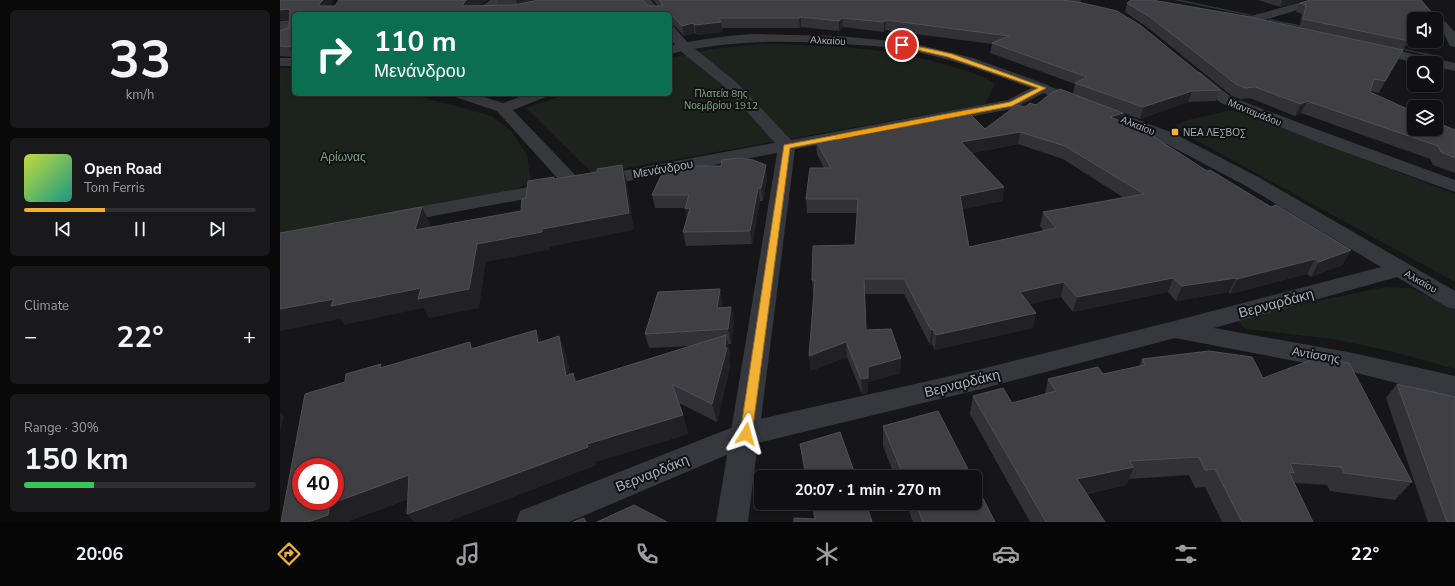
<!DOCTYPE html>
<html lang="en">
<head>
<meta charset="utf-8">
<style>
  :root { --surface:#101012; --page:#19191b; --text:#f1f3f6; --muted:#9c9d9f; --line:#303032; --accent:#f2b134 }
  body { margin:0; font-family:"Nunito Sans",sans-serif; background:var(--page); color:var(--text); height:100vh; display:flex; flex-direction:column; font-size:15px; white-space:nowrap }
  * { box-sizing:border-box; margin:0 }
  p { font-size:13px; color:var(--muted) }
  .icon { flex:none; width:22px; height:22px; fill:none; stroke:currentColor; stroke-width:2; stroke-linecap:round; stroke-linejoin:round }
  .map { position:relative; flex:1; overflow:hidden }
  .drawer { display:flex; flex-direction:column; gap:10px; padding:10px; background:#09090a; width:280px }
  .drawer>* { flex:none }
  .guide { position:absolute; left:12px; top:12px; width:380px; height:84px; border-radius:6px; box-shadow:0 2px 6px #0003,0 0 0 1px var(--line); background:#0b6e4f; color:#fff; overflow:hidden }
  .controls { position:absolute; left:1127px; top:12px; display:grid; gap:8px }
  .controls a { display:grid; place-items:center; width:36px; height:36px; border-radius:6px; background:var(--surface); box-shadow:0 2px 6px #0003,0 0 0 1px var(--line); font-size:20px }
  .speed { position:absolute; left:12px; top:458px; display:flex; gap:8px; font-size:20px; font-weight:700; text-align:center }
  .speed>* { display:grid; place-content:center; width:52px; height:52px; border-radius:50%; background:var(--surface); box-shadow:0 2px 6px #0003,0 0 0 1px var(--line); line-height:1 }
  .speed .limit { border:6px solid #d22; background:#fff; color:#111 }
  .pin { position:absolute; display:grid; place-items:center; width:34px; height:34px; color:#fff; margin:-17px; border:2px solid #fff; border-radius:50%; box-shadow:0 1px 4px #0007 }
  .me { position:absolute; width:44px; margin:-22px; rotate:8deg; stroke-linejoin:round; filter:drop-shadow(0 0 3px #0008) }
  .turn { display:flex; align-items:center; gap:14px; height:84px; padding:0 16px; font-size:18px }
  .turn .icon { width:52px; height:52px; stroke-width:2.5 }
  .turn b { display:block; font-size:28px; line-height:34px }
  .big { font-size:30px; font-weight:700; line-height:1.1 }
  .drawer .card { flex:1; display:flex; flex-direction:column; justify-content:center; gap:6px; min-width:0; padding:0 14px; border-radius:6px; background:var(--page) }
  .drawer .dial { align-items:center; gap:0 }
  .dial b { font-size:52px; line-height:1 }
  .song { display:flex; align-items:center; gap:12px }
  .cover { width:48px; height:48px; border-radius:6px; background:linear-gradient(135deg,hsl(70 70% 55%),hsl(170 70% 35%)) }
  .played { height:4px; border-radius:2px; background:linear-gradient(90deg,var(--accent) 35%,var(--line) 35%) }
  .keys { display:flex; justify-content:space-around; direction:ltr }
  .heat { display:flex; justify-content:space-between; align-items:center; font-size:22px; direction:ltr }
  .charge { height:6px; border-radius:3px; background:linear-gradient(90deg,#34c759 30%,var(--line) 0) }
  .trip { position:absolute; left:474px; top:470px; width:228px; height:40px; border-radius:6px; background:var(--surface); box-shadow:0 2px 6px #0003,0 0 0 1px var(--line); font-weight:700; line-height:40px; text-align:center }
  .tabs { display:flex; height:64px; justify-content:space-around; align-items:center; background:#060607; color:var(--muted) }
  .tabs .icon { width:28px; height:28px }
  .tabs .active { color:var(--accent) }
  .tabs b { font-size:18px; color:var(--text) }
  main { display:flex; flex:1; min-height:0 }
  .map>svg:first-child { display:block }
</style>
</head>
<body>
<main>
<section class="drawer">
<div class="card dial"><b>33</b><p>km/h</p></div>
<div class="card">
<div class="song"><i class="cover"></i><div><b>Open Road</b><p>Tom Ferris</p></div></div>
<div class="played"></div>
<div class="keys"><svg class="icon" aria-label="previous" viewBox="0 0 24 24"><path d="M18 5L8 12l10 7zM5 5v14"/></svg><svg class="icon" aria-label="pause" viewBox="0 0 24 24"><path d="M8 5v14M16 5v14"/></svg><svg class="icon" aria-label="next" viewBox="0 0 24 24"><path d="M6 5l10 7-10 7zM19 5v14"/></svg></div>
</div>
<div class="card"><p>Climate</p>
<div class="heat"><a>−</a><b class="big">22°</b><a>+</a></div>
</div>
<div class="card"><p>Range · 30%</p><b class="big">150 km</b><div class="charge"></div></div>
</section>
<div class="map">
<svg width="1175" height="522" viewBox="0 0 1175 522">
  <rect width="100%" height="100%" fill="#161618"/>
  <g fill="#1c231d">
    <path d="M481 44C546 45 611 47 673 67 688 71 702 75 715 84L705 104 313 174 246 108 286 94H390V58L432 49Z"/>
    <polygon points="14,67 14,94 131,94 212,116 231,131 247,155 251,183 228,192 0,233 0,68"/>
    <polygon points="951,110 965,113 1175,194 1175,282 903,133 896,125 908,120"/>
    <polygon points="1105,287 1130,288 1155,299 1175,310 1175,369 1115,352 1053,339 966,329 957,321 975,314"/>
  </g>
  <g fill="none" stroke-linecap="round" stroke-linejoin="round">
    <g fill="#2c353c" fill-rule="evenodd">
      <polygon points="894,0 902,0 972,15 970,16"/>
      <polygon points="989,19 1029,27 1031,28 1029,29 991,21 989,21"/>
      <polygon points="1112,46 1154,55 1156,56 1154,57 1114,48 1112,48"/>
    </g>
    <g fill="#37383d" fill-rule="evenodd">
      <polygon points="403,42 408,43 456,82 513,142 516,146 513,150 507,151 501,150 446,88 398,49 396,46 398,43"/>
      <rect x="0" y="58" width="14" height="8"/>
    </g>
    <g fill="#37383d" fill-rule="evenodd">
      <polygon points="359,0 371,0 383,14 371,14"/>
      <polygon points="1029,0 1047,0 1045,2 964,26 960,25 958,22 960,19"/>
      <polygon points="1156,15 1160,16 1175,32 1175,47 1170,46 1164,34 1156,26 1156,19 1150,19 1152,16"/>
      <polygon points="14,20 14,28 0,29 0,21"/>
      <polygon points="390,26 394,27 408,43 410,46 408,49 398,49 390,38"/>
      <polygon points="1092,45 1175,63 1175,71 1156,67 1156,63 1137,63 1087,52 1085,49 1087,46"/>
      <polygon points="915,71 920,72 951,97 1052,135 1175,180 1175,192 1040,143 941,103 910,78 908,75 910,72"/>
      <polygon points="763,84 893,133 980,178 1175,291 1175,309 1167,307 1117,277 934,328 1073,353 1175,376 1175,398 1073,372 895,338 701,389 470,445 289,522 236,522 240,511 466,422 701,369 894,321 1101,267 966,186 881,141 758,91 756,88 758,85"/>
    </g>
    <g fill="#37383d" fill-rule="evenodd">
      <path d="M210 0H222C213 14 202 14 187 14 193 7 204 7 210 0Z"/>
      <path d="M474 34 558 36 632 43 693 58 768 85 770 88 768 91 732 109 515 149 468 522H436L497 153 316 187 309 185 307 181 309 177 728 100 751 88C712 74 673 59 632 51 610 46 588 46 565 44 506 40 448 40 390 54V46C418 39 445 36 474 34Z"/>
      <polygon points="172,94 195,94 223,103 247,94 269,94 266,97 233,110 301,181 303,185 301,189 294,191 287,189 217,111 175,97"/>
      <polygon points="276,182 283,184 285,188 283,192 115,223 108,221 105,217 108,213 115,211"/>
    </g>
  </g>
  <g fill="#323236" fill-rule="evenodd">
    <polygon points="0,0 52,0 50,6 207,0 197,6 218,5 217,0 363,0 368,6 378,6 373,0 801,0 800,3 940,90 936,101 908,102 860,119 793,94 795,84 710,53 712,44 605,30 604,32 563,27 559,31 521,27 520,28 442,28 442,32 416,35 415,33 404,36 395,26 390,25 390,14 14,14 14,57 0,56 0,30 9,28 10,19 0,20"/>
    <polygon points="978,0 1023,0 1000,7"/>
    <polygon points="847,3 1019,28 1022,14 1016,12 1020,3 1153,14 1152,17 1134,19 1134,35 1133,35 1123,50 1099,93 1090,91 1090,92 1175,130 1175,173 1153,165 1150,159 1021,113 1015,116 970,98 961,99 952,96 867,27 845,12"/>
    <polygon points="1156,22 1161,28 1156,38"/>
    <path d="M756 105 843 113 840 122 991 207 1071 250 1062 265 1031 277 1027 274 950 294 949 292 896 301 888 292 793 312 781 297 749 304 753 328 655 350 652 344 650 345 624 294H585L586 330 621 358 620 373 588 382V393L582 394 567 357 530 371 534 294H533L532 280 575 245 578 213H527L526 199 544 168 537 154 536 141 629 126V125L705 129 745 107ZM738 144 783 159 844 198 763 212 760 226 764 231 689 247 682 209 722 201 724 187 692 153Z"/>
    <polygon points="487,178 483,201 480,201 472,244 406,246 403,232 407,219 405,208 375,208 372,195"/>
    <polygon points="440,289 442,303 442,307 451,307 454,321 451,344 448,344 450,353 449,360 450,367 437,422 399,403 403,415 408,434 315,462 316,465 167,522 134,522 128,499 66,522 65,382 103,367 194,348 256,330 261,342 279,336 286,355 290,374 293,373 297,382 413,346 369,348 365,334"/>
    <polygon points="862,359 983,378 1132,482 1115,500 1050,491 1047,485 1014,483 1033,522 942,522 925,487 915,488 909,475 849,479 846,485 807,494 825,522 750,522 690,414 693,396 732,403 765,394 768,379 823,374 859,367"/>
    <polygon points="1117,384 1175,522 1148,522 1106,398"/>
    <polygon points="603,426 692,477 615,477 603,446"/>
    <polygon points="520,444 576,477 525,477 522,459"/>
    <polygon points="531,503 586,503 592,522 534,519"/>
    <polygon points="626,503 695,503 715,522 633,522"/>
  </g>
  <g fill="#212124">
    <polygon points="43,0 52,0 50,7 39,6 39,4"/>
    <polygon points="187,0 207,0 189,10 182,6 185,1"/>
    <polygon points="236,0 260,0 238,6"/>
    <polygon points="1002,0 1023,0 1000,7"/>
    <polygon points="9,9 14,18 0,20 0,10"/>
    <polygon points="521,17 521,27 520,28 519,18"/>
    <polygon points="562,18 563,27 559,31 559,21"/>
    <polygon points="606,20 605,30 604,32 604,22"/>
    <polygon points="441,22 442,32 416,35 415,25"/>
    <polygon points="413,23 415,33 404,36 402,26"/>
    <polygon points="14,46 14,55 9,47"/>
    <polygon points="1123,50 1118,61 1099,93 1105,81"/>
    <polygon points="912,91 908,102 860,119 863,107"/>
    <polygon points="1027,101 1021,113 1015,116 1021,104"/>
    <polygon points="843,113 839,126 830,117"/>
    <polygon points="740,132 738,144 680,155 681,142"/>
    <polygon points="342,165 347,182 354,230 269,247 269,250 206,262 199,308 149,318 143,308 64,325 60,319 0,331 0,309 197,244 262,229"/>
    <polygon points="486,165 487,178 483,201 481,188"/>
    <polygon points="724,187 722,201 679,210 680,196"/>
    <polygon points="478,188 480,201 472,244 470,231"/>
    <polygon points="142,207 151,225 145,248 135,230"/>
    <polygon points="410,208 408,222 405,209"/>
    <polygon points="1071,250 1062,265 1031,277 1039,262"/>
    <polygon points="1035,259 1027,274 950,294 957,279"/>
    <polygon points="893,278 888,292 793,312 797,297"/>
    <polygon points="956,278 949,292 896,301 902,286"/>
    <polygon points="784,282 781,297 738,307 740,292"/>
    <polygon points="440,289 442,303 439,322 437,308"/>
    <polygon points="451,307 454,321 451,344 448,329"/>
    <polygon points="756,313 753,328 655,350 656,335"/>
    <polygon points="653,329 652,344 650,345 651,330"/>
    <polygon points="256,330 264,348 258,343"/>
    <polygon points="446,335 450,353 449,360 450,367 437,422 432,404 445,348"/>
    <polygon points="279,336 286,355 294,394 286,376"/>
    <polygon points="190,342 200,360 191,349"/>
    <polygon points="566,342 567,357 530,371 529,356"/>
    <polygon points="621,358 620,373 588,382 588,393 582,394 581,379 588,367"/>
    <polygon points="293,373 301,392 295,382"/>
    <polygon points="0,412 4,416 0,433"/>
    <polygon points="403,415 408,434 315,462 316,465 167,522 134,522 127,514 307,444"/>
    <polygon points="854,467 846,485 791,497 797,479"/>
    <polygon points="129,475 143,493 66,522 28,522 50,504"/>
  </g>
  <g fill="#3f3f44" stroke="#4f5156" fill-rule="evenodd">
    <polygon points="0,0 43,0 39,4 39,6 55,6 59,0 187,0 185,1 182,6 235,5 258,0 363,0 368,6 382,6 382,4 379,0 782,0 798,2 837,11 860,25 940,90 912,91 863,107 795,83 807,77 712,43 729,36 606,20 604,22 562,18 559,21 521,17 519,18 438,18 441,22 415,25 413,23 402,26 393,16 390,15 390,14 14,14 14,46 9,47 0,46 0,30 9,28 10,11 9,9 0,10"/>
    <polygon points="851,0 872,0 965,16 1123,50 1105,81 1094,79 1090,92 1134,112 1134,129 1156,129 1156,122 1175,130 1175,158 1161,152 1158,146 1027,101 1021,104 975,87 965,88 956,84 870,17 847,3"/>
    <polygon points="1031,0 1141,0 1153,14 1149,14 1154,19 1134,19 1134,32 1129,41 1023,19 1026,5 1020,3"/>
    <polygon points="1156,22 1161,28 1156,28"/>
    <path d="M780 89 843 113 830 117 865 131 927 171 930 170 991 207 996 205 1071 250 1039 262 1035 259 957 279 956 278 902 286 893 278 797 297 784 282 740 292 756 313 656 335 653 329 651 330 624 279H584L586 330 611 329 621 358 588 367V378L581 379 566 342 529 356 535 280H532L533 246 575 245 578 199H526L530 168H551L536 141 631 126 629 125 690 114 705 129 737 105 745 107 750 103 756 105 770 94ZM740 132 785 146 864 194 763 212 776 228 689 247 680 196 724 187 681 142Z"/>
    <polygon points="460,158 473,160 486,165 481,188 478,188 470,231 403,232 410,208 405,209 409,195 372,195 384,169 399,169 400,166 441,166 442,160"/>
    <polygon points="342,165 349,213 262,229 262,232 197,244 189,289 138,299 141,288 51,306 54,299 0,309 0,233 142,207 135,230 241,211 242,199 246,198 248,181 274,177 274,179 317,172 317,169"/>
    <polygon points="440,289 437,308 451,307 448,329 365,334 378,292"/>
    <path d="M256 330 258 343 279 336 286 376 293 373 295 382 446 335 445 348H447L432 404 392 384 403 415 307 444 308 447 127 514 129 475 50 504 48 515 28 522H1L25 394 65 382 66 374 101 364 100 368 190 342 191 349ZM21 467H55V501H21Z"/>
    <polygon points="929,351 972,357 983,378 1034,359 1069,363 1132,482 1064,473 1061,467 1010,463 1014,473 1009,472 1033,522 962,522 935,469 925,470 919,457 849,461 854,467 797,479 825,522 766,522 693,396 723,388 732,403 776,391 768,379 818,367 823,374 865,365 862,359"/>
    <polygon points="1117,384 1175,397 1175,522 1167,522"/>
    <polygon points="658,411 692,477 624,477 603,426"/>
    <polygon points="560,432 576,477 527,477 520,444"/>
    <polygon points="695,483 715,522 643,522 635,503 695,503"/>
    <polygon points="532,503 586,503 592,522 514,522 514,518 536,519"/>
    <polygon points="354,505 387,522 317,522"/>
    <polygon points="304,518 306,522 293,522"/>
  </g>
  <polygon fill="#f2b134" stroke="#9d7322" points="622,43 672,54 766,88 732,106 510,148 472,434 471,438 466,439 462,438 460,434 504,145 730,102 758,88 668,57 620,46 619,45"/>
  <polygon fill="#f59e0b" points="696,109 699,110 698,112 558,139 554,137 558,135"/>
  <rect fill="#f2b134" stroke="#111113" stroke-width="1.5" x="891" y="128" width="8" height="8" rx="2"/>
  <g text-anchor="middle" stroke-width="4" stroke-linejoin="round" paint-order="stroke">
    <g font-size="10" fill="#a8adb8" stroke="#111113">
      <text transform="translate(548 40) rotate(3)" y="4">Αλκαίου</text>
      <text transform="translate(975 112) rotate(22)" y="4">Μανταμάδου</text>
      <text transform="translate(858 125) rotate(22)" y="4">Αλκαίου</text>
      <text transform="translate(1141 281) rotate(30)" y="4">Αλκαίου</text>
    </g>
    <g font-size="10" fill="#7fa381" stroke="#111113">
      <text x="441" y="97">Πλατεία 8ης<tspan x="441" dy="12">Νοεμβρίου 1912</tspan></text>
    </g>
    <g font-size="10" fill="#a8adb8" stroke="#111113" text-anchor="start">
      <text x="903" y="136">ΝΕΑ ΛΕΣΒΟΣ</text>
    </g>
    <g font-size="12" fill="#7fa381" stroke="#111113">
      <text x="63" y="161">Αρίωνας</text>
    </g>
    <g font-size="12" fill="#a8adb8" stroke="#111113">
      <text transform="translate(383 169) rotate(-10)" y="4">Μενάνδρου</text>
      <text transform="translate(1036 355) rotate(10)" y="4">Αντίσσης</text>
    </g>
    <g font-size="14" fill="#a8adb8" stroke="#111113">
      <text transform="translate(996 303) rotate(-15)" y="5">Βερναρδάκη</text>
      <text transform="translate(682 383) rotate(-14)" y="5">Βερναρδάκη</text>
      <text transform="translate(372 473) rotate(-22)" y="5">Βερναρδάκη</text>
    </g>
  </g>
</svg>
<div class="controls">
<a><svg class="icon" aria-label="sound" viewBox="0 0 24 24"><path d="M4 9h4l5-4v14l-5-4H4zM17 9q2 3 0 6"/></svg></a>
<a><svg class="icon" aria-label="search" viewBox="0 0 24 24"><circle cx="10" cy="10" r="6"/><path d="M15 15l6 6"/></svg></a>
<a><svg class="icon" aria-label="layers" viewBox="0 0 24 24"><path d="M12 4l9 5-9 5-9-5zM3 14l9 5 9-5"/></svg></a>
</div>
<div class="speed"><div class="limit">40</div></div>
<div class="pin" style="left:622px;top:45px;background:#d93025"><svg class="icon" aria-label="arrive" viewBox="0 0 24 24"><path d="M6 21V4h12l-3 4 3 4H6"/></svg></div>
<svg class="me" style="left:466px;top:434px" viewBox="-20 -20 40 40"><path d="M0-17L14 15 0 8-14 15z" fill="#f2b134" stroke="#fff" stroke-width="4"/></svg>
<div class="trip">20:07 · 1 min · 270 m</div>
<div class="guide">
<div class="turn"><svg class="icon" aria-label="right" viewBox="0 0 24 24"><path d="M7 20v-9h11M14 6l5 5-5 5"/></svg><div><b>110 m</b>Μενάνδρου</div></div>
</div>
</div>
</main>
<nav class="tabs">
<b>20:06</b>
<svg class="icon active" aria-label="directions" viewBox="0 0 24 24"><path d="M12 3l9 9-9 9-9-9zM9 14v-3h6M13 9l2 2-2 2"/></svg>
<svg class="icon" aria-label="music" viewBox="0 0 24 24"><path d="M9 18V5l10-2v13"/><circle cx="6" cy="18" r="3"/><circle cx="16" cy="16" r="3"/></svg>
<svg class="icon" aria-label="phone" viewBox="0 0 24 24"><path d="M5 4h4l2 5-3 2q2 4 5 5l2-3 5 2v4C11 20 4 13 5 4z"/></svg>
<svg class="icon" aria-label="climate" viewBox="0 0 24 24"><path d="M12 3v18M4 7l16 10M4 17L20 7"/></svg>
<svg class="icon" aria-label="car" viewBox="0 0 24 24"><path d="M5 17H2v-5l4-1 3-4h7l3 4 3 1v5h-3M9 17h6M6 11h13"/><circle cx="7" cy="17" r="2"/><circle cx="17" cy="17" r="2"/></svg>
<svg class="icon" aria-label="filters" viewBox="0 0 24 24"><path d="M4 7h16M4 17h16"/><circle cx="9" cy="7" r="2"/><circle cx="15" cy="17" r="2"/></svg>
<b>22°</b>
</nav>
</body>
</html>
